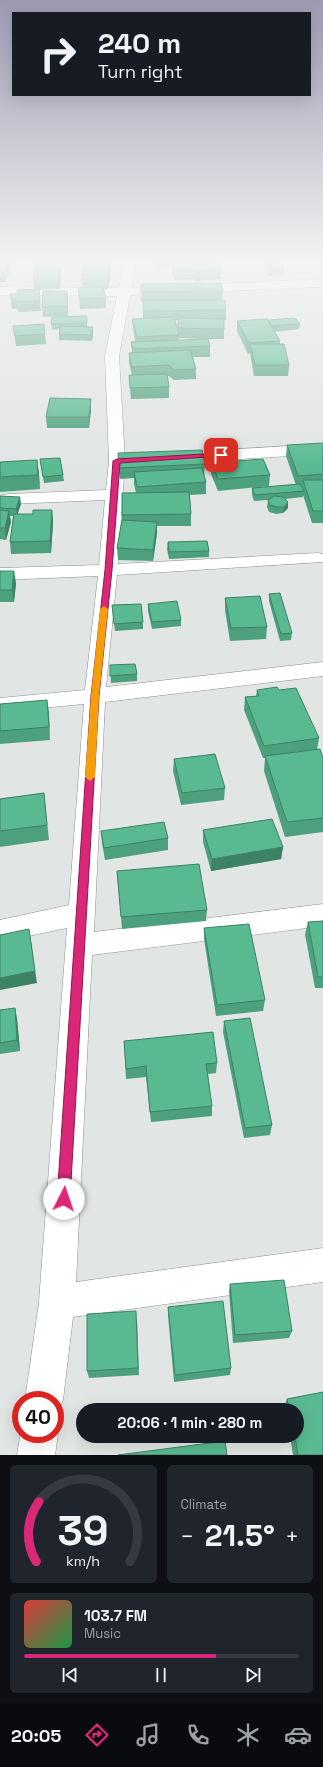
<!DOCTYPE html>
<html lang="en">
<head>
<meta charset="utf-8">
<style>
  :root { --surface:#171b24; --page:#20242c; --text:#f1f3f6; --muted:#9ea1a6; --line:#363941; --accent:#db2777 }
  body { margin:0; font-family:"Space Grotesk",sans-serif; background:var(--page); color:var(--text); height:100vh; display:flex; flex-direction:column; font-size:15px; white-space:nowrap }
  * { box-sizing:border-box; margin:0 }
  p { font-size:13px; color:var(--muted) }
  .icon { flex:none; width:22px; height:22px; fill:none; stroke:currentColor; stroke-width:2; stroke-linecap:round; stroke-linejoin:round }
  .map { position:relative; height:1455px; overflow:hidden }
  .sheet { display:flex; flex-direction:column; gap:10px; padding:10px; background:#0d0f14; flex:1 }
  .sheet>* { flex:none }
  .hud { position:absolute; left:12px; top:12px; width:299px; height:84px; border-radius:0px; box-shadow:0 4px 16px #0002; background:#171b24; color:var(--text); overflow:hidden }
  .speed { position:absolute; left:12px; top:1391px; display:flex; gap:8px; font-size:20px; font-weight:700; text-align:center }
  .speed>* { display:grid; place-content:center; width:52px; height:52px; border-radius:50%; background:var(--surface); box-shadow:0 4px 16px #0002; line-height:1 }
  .speed .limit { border:6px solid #d22; background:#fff; color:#111 }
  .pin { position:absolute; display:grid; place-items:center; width:34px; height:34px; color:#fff; margin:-17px; border-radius:8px; box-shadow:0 2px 6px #0006 }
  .me { position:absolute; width:44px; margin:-22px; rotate:4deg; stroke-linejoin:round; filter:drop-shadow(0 0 3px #0008) }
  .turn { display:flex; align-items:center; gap:14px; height:84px; padding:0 20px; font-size:18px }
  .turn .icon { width:52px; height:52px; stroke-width:2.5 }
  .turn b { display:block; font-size:28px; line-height:34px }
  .big { font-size:30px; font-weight:700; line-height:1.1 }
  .sheet .card { flex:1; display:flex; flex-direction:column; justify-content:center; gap:6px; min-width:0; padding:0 14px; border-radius:6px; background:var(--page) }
  .sheet .dial { align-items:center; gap:0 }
  .dial svg { height:104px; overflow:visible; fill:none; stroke:var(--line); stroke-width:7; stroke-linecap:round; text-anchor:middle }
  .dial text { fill:var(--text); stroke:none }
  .song { display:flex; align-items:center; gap:12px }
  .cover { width:48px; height:48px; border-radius:6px; background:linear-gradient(135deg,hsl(0 70% 55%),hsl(140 70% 35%)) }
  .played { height:4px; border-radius:2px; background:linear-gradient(90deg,var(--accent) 70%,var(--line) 70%) }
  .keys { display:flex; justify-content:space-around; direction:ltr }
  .heat { display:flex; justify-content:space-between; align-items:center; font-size:22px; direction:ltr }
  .sheet .tiles { flex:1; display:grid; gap:10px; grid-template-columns:1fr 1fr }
  .card:last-child { grid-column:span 2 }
  .trip { position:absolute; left:76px; top:1403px; width:228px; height:40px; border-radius:20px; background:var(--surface); box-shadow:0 4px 16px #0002; font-weight:700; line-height:40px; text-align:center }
  .tab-bar { display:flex; height:64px; justify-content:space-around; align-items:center; background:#090b0e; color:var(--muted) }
  .tab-bar .icon { width:28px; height:28px }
  .tab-bar .selected { color:var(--accent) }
  .tab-bar b { font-size:18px; color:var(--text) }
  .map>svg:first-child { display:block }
</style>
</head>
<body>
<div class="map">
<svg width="323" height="1455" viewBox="0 0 323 1455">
  <rect width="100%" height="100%" fill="#e1e5e3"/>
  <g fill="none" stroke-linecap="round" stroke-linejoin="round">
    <g stroke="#8d908e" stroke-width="1">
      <g id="minor">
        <polygon points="124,262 136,262 131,288 323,279 323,287 130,295 119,356 125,461 118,564 318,553 323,554 323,562 117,575 106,687 323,662 323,676 105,702 94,932 323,904 323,926 92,955 76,1282 323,1248 323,1282 73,1317 63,1400 57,1413 55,1414 55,1400 25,1400 39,1302 67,928 0,942 0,920 69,905 84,704 0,712 0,698 85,690 98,576 0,580 0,568 99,565 105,500 8,504 2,503 0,498 2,495 8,494 106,490 109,461 105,356 117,296 0,295 0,287 119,288"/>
        <polygon points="323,444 323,454 174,463 168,461 166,458 168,455 174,453"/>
        <polygon points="55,1427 58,1434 55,1455 17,1455 21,1431 21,1434 55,1434"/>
      </g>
    </g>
    <use href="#minor" fill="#fff" fill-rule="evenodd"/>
  </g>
  <g fill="#4da07d" fill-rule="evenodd">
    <polygon points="0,262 13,262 5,282 0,282"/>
    <polygon points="32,262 110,262 111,272 108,289 104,289 106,298 106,308 80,309 79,298 78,288 82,288 81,280 84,266 61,267 61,272 60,289 39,290 41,311 18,312 17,309 12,309 10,294 17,294 34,289 33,280 35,268 33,268"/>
    <polygon points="157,262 217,262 221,270 220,279 195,281 194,279 175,280 172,272 172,267 158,267"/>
    <polygon points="265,262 281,262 284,270 284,275 269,276 265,265"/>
    <path d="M141 284 223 291 222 300 226 310V320H224V339H208L210 346V357H193L196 369V379L174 380 169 376H167L169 387V398L131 399 129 375H132L129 363V353H132L131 342 135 341 133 329 132 319H143V302H141ZM175 320H178V330ZM179 338 204 339 179 340Z"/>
    <polygon points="68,300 68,316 43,317 42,307"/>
    <polygon points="87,316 87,327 93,327 93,333 92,341 59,340 59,334 60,329 52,330 51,324"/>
    <polygon points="237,321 268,321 300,324 299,329 275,332 280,341 280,344 289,365 288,376 254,376 250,353 248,354 237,331"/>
    <polygon points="13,326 45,334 46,344 16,346"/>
    <polygon points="91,399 91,409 89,428 47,428 46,417"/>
    <polygon points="323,443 323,523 312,523 303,495 303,497 285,499 288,508 283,513 276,514 269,512 267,507 268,500 254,501 252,495 252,488 296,485 286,456 287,445"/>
    <polygon points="118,453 205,464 204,476 206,482 206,494 190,495 191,514 191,526 157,526 157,533 153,561 118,560 117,548 122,521 122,493 136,493 134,484 134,478 120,479"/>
    <polygon points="40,459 63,475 64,481 44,483"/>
    <polygon points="37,460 40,489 0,492 0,462"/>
    <polygon points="212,463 270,475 269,486 218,491 211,474"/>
    <polygon points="0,496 21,504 17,514 33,514 52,510 53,522 51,553 11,554 10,542 13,516 10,516 11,522 6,540 0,539"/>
    <polygon points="168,542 209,551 209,557 169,559 167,549"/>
    <polygon points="0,571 16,583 14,602 0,602"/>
    <polygon points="269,594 292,633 291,640 280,641 269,601"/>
    <polygon points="225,598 267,627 266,639 230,641 225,610"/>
    <polygon points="148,604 181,620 181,626 152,629 148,611"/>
    <polygon points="112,605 143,622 143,629 115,631"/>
    <polygon points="110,665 137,674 137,681 111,683"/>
    <polygon points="257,690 279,690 319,738 317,750 323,758 323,832 285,837 264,771 265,758 263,758 244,710 245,697 256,696"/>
    <polygon points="47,700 50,740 0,744 0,704"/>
    <polygon points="174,759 225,788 224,800 181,805 173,771"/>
    <polygon points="44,793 49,840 0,847 0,799"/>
    <polygon points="203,830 283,847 281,859 211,871 203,842"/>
    <polygon points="101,831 168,838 168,850 105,860 102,843"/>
    <polygon points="117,871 207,910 206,921 122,929"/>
    <polygon points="323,921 323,988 315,988 305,934 308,922"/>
    <polygon points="204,928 265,1000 263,1011 216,1016 204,939"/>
    <polygon points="15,1008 17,1019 20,1051 0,1054 0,1010"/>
    <polygon points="224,1021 272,1125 270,1135 244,1138 223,1032"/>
    <polygon points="124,1041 217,1063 216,1073 208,1074 212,1106 212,1116 151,1122 146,1077 126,1079"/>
    <polygon points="230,1284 292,1331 289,1338 233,1343 229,1292"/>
    <polygon points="168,1307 231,1368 230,1375 174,1382 168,1315"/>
    <polygon points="137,1319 139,1375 89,1378 87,1371"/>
    <polygon points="323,1392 323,1455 293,1455 290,1436 297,1436 297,1410 284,1410 284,1407 287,1399"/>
  </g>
  <g fill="#3e8266">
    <polygon points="8,262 13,262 5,282 4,272"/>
    <polygon points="61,262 61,272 60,289 59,280"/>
    <polygon points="110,262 111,272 108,289 108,280"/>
    <polygon points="67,291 68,300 68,316 67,306"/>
    <polygon points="93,327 93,333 92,341 91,335"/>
    <polygon points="91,399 91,409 89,428 89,417"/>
    <polygon points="37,460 39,474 40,489 38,475"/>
    <polygon points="20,497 21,504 17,516 16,509"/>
    <polygon points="288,502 288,508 283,513 284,507"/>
    <polygon points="52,510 53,522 51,553 50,541"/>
    <polygon points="9,511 11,522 6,540 5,528"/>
    <polygon points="157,522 157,533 153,561 153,550"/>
    <polygon points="14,571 16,583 14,602 12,590"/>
    <polygon points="47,700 49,713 50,740 49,727"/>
    <polygon points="283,847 281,859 211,871 212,859"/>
    <polygon points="29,929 37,983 0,990 0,978"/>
    <polygon points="15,1008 17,1019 20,1051 17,1040"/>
  </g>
  <g fill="#59ba91" stroke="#3e8266">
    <polygon points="0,262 8,262 4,272 0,272"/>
    <polygon points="61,262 59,280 33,280 35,263"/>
    <polygon points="84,262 110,262 108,280 81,280"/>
    <polygon points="189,262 217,262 221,270 195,271 194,269 175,270 172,263"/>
    <polygon points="266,262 281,262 284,270 270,270"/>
    <polygon points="221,283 223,291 141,292 141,284"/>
    <polygon points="103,287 106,298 80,299 78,288"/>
    <polygon points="39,289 40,301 16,302 16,299 11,299 10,294 17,294 17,290"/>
    <polygon points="43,291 67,291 67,306 42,307"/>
    <polygon points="143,300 225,300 226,310 143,311"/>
    <polygon points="87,316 87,323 51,324 52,317"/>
    <polygon points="174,317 179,335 137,337 132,319"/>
    <polygon points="178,318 224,319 224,329 178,328"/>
    <polygon points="295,318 300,324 272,326 268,320"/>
    <polygon points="267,319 280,341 249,343 237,321"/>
    <polygon points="44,324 45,334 15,336 13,326"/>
    <polygon points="61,326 93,327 91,335 59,334"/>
    <polygon points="208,339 210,346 133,349 131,342"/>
    <polygon points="250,344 284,344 289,365 255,365"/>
    <polygon points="190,350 196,369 174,370 169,365 132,367 129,353"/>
    <polygon points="167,374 169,387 130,388 129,375"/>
    <polygon points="50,398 91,399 89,417 46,417"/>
    <polygon points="323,443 323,474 298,476 287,445"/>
    <polygon points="202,450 205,464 119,468 118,453"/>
    <polygon points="60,458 63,475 43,477 40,459"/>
    <polygon points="263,459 270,475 218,479 212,463"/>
    <polygon points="37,460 38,475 0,477 0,462"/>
    <polygon points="202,468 206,482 137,487 134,472"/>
    <polygon points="303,480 323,480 323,511 313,511"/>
    <polygon points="300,484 304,491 255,495 252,488"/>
    <polygon points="189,492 191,514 122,515 122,493"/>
    <polygon points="0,496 20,497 16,509 0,508"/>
    <polygon points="274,496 283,497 288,502 284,507 277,507 270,505 268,500"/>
    <polygon points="0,510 9,511 5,528 0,528"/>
    <polygon points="33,510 52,510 50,541 10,542 14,514 33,514"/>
    <polygon points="122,520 157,522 153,550 117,548"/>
    <polygon points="207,541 209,551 169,552 168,542"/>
    <polygon points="0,571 14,571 12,590 0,590"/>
    <polygon points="280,593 292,633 281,634 269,594"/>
    <polygon points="260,596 267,627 231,628 225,598"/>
    <polygon points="177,601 181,620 152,622 148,604"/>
    <polygon points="141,604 143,622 114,624 112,605"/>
    <polygon points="135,664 137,674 110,676 110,665"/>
    <polygon points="277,687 279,690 296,688 319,738 264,746 245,697 259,696 257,690"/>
    <polygon points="47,700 49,727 0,731 0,704"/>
    <polygon points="320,749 323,758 323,818 287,822 265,756"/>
    <polygon points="215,754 225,788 182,793 174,759"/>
    <polygon points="44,793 47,825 0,831 0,799"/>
    <polygon points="272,819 283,847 212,859 203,830"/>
    <polygon points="164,822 168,838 104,848 101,831"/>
    <polygon points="199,864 207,910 121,917 117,871"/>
    <polygon points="323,921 323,977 318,977 308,922"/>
    <polygon points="249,924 265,1000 217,1005 204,928"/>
    <polygon points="29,929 35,971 0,978 0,935"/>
    <polygon points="15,1008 17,1040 0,1043 0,1010"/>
    <polygon points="250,1018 272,1125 245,1128 224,1021"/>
    <polygon points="213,1032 217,1063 206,1064 212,1106 150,1112 146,1066 126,1069 124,1041"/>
    <polygon points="284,1280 292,1331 235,1335 230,1284"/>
    <polygon points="223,1301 231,1368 175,1375 168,1307"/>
    <polygon points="136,1311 138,1368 87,1371 87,1314"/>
    <polygon points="323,1392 323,1455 298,1455 295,1436 297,1436 297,1410 289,1410 287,1399"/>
    <polygon points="225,1441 227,1455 118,1455"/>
  </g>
  <linearGradient id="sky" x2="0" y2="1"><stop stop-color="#9b9ab2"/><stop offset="0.56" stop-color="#f2f3f2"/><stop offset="1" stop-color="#f2f3f2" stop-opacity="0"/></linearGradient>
  <rect width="323" height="466" fill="url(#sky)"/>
  <polygon fill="#db2777" stroke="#8e194d" points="221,453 224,455 223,456 120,463 112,570 99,696 70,1199 68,1204 64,1206 59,1204 57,1199 91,696 105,570 113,461 117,459"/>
  <polygon fill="#f59e0b" points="104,606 108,609 99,696 95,777 90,781 85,777 91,696 100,609"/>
</svg>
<div class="speed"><div class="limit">40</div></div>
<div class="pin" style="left:221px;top:455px;background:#d93025"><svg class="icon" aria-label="arrive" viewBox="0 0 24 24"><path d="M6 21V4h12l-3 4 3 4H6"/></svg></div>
<svg class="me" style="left:64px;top:1199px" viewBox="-20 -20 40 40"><circle r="19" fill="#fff"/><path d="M0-13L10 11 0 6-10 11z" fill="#db2777"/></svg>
<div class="trip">20:06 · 1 min · 280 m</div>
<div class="hud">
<div class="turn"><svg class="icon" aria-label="right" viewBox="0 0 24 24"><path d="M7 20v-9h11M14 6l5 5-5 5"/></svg><div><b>240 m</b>Turn right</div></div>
</div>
</div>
<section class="sheet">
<div class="tiles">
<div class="card dial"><svg viewBox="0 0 100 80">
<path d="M14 69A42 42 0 1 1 86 69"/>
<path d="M14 69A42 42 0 0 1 16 23" stroke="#db2777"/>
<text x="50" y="56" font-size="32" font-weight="700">39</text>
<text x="50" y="72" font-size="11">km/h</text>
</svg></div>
<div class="card"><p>Climate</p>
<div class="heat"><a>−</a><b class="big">21.5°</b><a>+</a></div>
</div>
<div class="card">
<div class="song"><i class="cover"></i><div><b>103.7 FM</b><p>Music</p></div></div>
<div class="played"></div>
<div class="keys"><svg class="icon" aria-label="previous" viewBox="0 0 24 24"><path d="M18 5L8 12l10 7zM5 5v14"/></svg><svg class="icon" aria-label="pause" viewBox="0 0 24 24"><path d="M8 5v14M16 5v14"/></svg><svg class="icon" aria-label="next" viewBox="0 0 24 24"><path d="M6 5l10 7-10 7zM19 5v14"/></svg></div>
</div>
</div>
</section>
<nav class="tab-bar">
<b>20:05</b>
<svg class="icon selected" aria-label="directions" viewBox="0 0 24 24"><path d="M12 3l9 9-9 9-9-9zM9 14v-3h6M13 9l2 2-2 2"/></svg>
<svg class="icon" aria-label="music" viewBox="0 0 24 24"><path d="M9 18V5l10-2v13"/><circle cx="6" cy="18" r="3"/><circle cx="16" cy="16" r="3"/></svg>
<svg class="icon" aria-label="phone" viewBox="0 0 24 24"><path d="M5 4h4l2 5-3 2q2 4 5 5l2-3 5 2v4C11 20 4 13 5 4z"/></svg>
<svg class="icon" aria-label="climate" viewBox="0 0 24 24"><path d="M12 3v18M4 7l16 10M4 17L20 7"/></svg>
<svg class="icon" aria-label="car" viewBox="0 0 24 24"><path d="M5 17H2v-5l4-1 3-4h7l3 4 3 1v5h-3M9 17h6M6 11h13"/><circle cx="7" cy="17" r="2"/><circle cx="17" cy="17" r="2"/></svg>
</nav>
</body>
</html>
